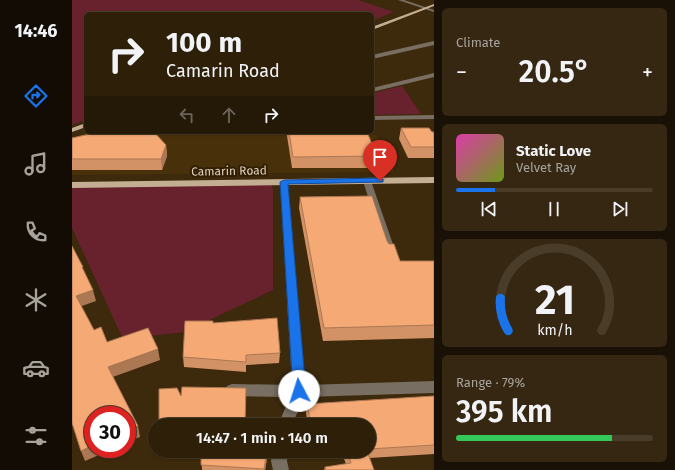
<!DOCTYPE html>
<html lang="en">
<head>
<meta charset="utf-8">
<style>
  :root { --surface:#2e1f09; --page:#362712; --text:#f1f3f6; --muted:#a7a29c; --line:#493d2a; --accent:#1a73e8 }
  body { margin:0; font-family:"Fira Sans",sans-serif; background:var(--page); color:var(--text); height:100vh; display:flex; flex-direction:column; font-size:15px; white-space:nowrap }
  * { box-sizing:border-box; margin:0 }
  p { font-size:13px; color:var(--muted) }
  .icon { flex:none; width:22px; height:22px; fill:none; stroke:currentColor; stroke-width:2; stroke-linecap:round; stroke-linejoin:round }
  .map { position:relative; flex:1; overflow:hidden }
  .sheet { display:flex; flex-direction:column; gap:8px; padding:8px; background:#191105; width:241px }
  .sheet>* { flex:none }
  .banner { position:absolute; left:12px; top:12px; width:290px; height:122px; border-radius:6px; box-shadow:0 1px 3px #0004,0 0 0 1px var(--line); background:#2e1f09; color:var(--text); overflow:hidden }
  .speed { position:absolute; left:12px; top:406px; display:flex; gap:8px; font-size:20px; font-weight:700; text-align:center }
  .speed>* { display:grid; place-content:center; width:52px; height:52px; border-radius:50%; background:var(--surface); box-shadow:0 1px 3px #0004,0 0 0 1px var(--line); line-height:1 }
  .speed .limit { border:6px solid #d22; background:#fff; color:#111 }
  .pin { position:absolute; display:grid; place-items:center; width:34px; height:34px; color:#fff; margin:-41px -17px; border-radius:50% 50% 50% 0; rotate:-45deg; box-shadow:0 0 4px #0007 }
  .pin .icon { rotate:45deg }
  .me { position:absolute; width:44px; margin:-22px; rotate:355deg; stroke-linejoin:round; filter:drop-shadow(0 0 3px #0008) }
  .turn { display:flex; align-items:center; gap:14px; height:84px; padding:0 16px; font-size:18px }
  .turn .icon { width:52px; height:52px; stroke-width:2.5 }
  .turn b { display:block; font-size:28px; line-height:34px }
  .lanes { display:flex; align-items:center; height:38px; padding:0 16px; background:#0003; justify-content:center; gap:20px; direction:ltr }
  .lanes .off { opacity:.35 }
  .big { font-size:30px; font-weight:600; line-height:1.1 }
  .sheet .card { flex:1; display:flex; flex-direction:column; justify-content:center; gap:6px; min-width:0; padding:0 14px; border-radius:6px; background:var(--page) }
  .sheet .dial { align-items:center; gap:0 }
  .dial svg { height:104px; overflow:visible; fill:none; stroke:var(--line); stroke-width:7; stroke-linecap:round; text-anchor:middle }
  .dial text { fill:var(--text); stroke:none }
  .song { display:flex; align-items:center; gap:12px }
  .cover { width:48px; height:48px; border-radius:6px; background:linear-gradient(135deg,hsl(320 70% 55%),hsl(80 70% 35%)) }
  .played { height:4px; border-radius:2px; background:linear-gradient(90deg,var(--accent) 20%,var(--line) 20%) }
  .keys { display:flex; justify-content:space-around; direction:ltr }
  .heat { display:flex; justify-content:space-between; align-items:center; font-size:22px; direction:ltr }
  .charge { height:6px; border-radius:3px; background:linear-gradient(90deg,#34c759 79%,var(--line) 0) }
  .trip { position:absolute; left:76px; top:418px; width:228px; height:40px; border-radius:20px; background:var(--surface); box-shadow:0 1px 3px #0004,0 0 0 1px var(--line); font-weight:600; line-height:40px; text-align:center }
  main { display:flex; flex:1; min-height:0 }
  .dock { display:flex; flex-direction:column; width:72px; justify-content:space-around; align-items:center; background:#120c04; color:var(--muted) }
  .dock .icon { width:28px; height:28px }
  .dock .active { color:var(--accent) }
  .dock b { font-size:18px; color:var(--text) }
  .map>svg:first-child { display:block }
</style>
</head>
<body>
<main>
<nav class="dock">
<b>14:46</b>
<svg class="icon active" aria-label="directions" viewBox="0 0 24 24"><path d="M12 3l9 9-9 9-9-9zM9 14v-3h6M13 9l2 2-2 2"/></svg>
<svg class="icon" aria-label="music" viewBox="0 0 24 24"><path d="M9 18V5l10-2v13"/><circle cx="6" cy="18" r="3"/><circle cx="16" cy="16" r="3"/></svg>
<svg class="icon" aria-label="phone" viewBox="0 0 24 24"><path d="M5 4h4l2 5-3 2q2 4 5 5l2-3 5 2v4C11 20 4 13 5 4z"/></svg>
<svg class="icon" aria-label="climate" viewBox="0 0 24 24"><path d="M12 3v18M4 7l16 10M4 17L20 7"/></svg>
<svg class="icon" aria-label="car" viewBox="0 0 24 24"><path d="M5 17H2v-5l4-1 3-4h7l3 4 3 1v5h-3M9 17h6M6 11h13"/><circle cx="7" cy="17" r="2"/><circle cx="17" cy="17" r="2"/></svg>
<svg class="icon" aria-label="filters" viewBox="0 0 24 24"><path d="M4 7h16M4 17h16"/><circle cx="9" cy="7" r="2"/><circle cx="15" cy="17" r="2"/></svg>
</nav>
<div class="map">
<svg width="362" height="470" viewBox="0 0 362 470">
  <rect width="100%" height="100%" fill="#3d290c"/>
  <polygon fill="#48300a" points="17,132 165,132 165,135 305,135 322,172 0,175 0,138"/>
  <g fill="#68222d">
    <polygon points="0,0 286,0 322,12 300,21 300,14 14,14 14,120 0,125"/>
    <polygon points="330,86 349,114 300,115 300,93"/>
    <polygon points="199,184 201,190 201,290 112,332 51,339 0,228 0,187"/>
  </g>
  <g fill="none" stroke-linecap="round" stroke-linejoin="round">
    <g fill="#786e61" fill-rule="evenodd">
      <polygon points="326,0 332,0 362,10 362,12"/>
      <polygon points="362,41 362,45 300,59 300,55"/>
      <polygon points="362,73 362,77 300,92 300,88"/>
      <polygon points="362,115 362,119 300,120 300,116"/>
      <polygon points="295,178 299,181 324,253 323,255 315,255 314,253 291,181"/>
      <polygon points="212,179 216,182 233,385 362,381 362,393 232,397 220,425 206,425 218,397 160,396 155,394 153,390 155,386 160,384 220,385 208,182"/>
      <polygon points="200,451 216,451 215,461 217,470 201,470 199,461"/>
    </g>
    <g fill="#c3ae93" fill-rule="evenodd">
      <polygon points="362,4 362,6 300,30 300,27"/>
      <polygon points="14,123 14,127 0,132 0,128"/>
      <polygon points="362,177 362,183 0,188 0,182"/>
    </g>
  </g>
  <g fill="#d39265">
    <polygon points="329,128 362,132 362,158 336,158 327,139"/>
    <polygon points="215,132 295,132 305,156 303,168 220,168 215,136"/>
    <polygon points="0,138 94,145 95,156 90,170 0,170"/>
    <polygon points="228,197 315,241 328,261 362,261 362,338 251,341 227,208"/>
    <polygon points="141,323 208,353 207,363 174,365 174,372 112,367 111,357"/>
    <polygon points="362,396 362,454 297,458 302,470 252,470 253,467 274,464 269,451 297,451 297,425 236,425 234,413 235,404"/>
    <polygon points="88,451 196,451 193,470 130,470 129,451 88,452"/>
  </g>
  <g fill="#ac7753">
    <polygon points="94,145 95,156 90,170 89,159"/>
    <polygon points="21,290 24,301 7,307 4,296"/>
    <polygon points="86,349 88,360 38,378 36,367"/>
    <polygon points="66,426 68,437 55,442 55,430"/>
    <polygon points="21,445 21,449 41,449 13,461 9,451"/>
    <polygon points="195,451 196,451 196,454 193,470 192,470"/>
  </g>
  <g fill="#f5aa76" stroke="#ac7753">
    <polygon points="329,128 357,128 360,132 362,132 362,147 339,147"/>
    <polygon points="27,132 82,132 94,145 89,159 0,159 0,138"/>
    <polygon points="217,132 295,132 305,156 221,157"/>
    <polygon points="300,196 315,241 317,244 322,244 328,261 362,261 362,325 252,328 228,197"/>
    <polygon points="0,246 11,267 10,267 21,290 4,296 22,330 29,327 35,342 76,328 86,349 36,367 66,426 55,430 55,415 21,415 21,445 9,451 0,423"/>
    <polygon points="205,318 208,353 174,355 174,362 111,357 113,321 141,321 141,323"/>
    <polygon points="110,387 174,388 173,425 87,425 87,389 105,388 109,396"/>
    <polygon points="362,396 362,445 297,449 297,425 239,425 235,404"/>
    <polygon points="129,451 195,451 192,469 129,465"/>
    <polygon points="275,451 295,451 302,470 254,470 253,467 279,463"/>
  </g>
  <polygon fill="#1a73e8" stroke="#114b97" points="308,178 311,179 311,182 216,184 234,391 232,395 227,397 223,395 221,391 208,182 212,180"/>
  <g text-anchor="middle" stroke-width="4" stroke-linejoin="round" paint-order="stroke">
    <g font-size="12" fill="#ddd0c0" stroke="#321f02">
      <text transform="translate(157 171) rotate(-1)" y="4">Camarin Road</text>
    </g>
  </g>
</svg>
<div class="speed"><div class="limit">30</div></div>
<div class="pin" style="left:308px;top:181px;background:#d93025"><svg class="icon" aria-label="arrive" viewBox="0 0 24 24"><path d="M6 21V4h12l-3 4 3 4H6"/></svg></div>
<svg class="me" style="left:227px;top:391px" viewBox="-20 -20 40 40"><circle r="19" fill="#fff"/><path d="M0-13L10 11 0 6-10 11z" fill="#1a73e8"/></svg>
<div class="trip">14:47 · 1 min · 140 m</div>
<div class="banner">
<div class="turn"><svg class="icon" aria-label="right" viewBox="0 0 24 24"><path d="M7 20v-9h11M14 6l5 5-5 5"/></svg><div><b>100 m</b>Camarin Road</div></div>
<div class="lanes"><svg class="icon off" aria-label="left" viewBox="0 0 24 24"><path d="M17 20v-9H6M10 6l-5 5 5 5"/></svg><svg class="icon off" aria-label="ahead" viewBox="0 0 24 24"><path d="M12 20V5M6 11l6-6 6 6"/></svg><svg class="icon" aria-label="right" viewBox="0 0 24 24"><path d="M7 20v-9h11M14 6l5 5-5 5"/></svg></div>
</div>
</div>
<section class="sheet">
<div class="card"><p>Climate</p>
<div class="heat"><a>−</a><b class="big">20.5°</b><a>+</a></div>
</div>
<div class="card">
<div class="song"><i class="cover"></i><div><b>Static Love</b><p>Velvet Ray</p></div></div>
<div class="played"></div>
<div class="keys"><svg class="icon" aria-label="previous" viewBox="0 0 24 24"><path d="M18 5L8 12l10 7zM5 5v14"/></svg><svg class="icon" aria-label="pause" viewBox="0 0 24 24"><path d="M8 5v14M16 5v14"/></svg><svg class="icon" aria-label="next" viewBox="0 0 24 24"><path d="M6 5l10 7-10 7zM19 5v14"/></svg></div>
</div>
<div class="card dial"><svg viewBox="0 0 100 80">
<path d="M14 69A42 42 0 1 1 86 69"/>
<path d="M14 69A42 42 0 0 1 8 44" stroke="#1a73e8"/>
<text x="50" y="56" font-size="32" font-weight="700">21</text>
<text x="50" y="72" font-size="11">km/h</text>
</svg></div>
<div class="card"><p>Range · 79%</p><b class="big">395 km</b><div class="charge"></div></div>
</section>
</main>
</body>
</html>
